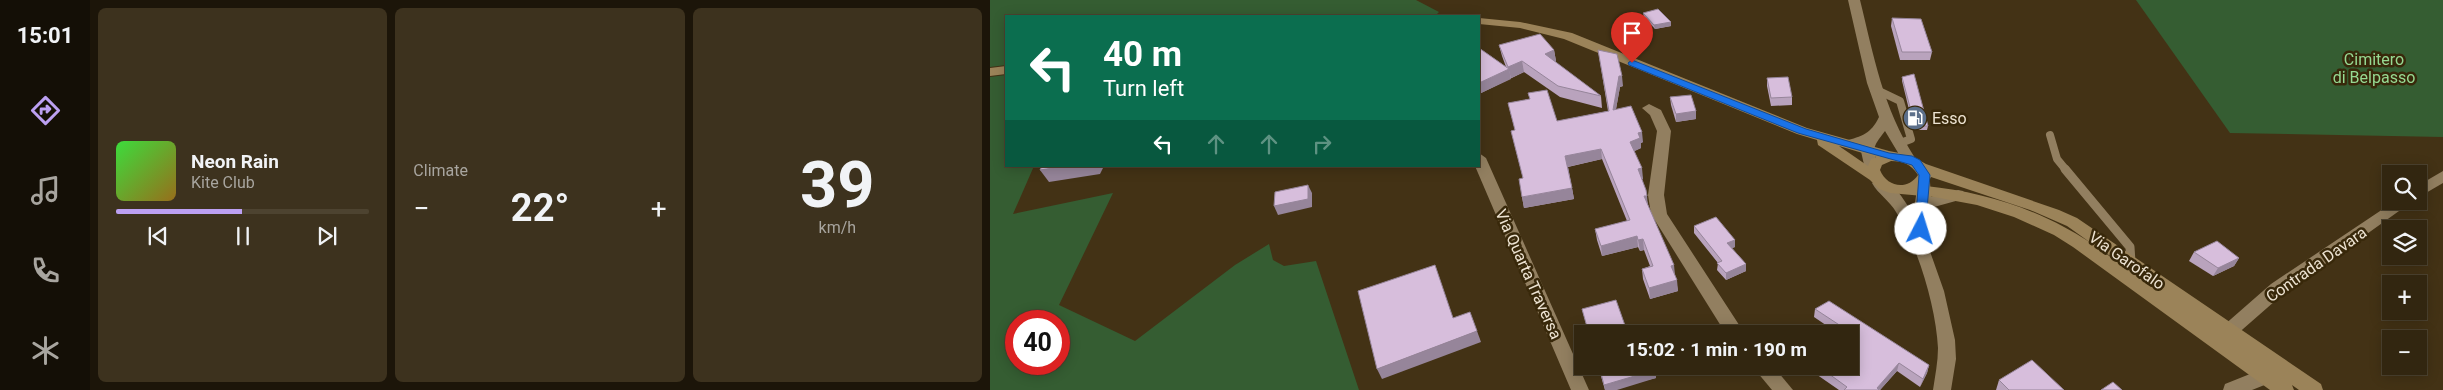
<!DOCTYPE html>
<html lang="en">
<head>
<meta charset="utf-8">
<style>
  :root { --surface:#322610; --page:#3d321e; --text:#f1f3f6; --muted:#a8a59f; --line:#4d4330; --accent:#bca0f2 }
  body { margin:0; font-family:Roboto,sans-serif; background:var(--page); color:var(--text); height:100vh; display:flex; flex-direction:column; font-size:19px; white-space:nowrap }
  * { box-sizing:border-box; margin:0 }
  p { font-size:16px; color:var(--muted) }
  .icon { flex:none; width:28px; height:28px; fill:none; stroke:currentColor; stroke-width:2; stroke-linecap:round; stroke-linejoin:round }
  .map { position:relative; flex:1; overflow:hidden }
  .side { display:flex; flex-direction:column; gap:8px; padding:8px; background:#1c1509; width:900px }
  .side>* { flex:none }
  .banner { position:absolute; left:15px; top:15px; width:475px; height:152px; border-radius:0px; box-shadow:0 2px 12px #0003,0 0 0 1px var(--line); background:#0b6e4f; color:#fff; overflow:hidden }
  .buttons { position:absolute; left:1392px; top:165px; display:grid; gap:10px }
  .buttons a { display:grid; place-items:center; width:45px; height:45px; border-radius:0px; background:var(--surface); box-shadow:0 2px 12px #0003,0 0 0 1px var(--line); font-size:25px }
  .speed { position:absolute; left:15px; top:310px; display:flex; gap:10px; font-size:25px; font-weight:700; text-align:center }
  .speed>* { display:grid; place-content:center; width:65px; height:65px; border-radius:50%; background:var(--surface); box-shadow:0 2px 12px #0003,0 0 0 1px var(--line); line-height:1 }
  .speed .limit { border:8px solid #d22; background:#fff; color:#111 }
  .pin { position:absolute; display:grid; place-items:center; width:42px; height:42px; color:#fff; margin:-51px -21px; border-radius:50% 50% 50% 0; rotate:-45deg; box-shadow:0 0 5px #0007 }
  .pin .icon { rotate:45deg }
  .me { position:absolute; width:55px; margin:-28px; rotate:5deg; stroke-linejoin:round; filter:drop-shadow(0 0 4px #0008) }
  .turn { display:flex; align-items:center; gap:18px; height:105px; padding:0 15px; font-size:22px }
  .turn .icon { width:65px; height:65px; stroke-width:2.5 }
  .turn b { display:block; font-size:35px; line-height:42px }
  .lanes { display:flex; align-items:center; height:48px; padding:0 15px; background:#0003; justify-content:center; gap:25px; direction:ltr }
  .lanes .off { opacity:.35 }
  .big { font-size:38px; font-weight:700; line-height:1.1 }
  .side .tile { flex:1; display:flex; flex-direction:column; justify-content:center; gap:8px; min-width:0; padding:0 18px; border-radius:8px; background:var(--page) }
  .side .dial { align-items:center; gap:0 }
  .dial b { font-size:65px; line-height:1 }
  .song { display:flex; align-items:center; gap:15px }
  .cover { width:60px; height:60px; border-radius:8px; background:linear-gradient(135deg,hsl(120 70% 55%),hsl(40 70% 35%)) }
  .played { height:5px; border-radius:2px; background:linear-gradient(90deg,var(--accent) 50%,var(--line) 50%) }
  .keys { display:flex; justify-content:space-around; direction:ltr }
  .heat { display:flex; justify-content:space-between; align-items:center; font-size:28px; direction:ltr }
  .side .tiles { flex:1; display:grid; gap:8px; grid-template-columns:repeat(3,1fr) }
  .trip { position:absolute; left:584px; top:325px; width:285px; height:50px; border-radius:0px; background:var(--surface); box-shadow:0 2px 12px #0003,0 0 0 1px var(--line); font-weight:700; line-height:50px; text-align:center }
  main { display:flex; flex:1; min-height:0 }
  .tabs { display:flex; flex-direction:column; width:90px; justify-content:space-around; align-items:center; background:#140f06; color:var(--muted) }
  .tabs .icon { width:35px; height:35px }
  .tabs .on { color:var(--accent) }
  .tabs b { font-size:22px; color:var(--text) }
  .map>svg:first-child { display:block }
</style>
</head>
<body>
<main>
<nav class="tabs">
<b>15:01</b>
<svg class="icon on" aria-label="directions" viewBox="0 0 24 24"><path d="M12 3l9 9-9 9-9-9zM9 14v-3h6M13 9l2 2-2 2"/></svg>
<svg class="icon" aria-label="music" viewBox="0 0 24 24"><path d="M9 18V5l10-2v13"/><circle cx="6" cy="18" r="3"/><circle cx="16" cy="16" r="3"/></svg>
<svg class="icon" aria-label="phone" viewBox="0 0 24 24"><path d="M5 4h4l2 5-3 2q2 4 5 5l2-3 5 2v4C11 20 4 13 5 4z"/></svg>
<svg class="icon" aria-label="climate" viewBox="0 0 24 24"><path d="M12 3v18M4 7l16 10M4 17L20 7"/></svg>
</nav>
<section class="side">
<div class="tiles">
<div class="tile">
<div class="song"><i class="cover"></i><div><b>Neon Rain</b><p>Kite Club</p></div></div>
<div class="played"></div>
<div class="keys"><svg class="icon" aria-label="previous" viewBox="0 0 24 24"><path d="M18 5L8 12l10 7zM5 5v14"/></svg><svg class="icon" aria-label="pause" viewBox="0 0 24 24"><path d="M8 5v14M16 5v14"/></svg><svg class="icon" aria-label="next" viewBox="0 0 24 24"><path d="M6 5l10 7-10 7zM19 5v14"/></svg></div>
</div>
<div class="tile"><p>Climate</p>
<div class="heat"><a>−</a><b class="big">22°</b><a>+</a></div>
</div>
<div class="tile dial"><b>39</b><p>km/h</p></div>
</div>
</section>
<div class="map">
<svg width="1453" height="390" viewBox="0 0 1453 390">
  <rect width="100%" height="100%" fill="#433215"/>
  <g fill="#355d32" fill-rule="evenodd">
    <polygon points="0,0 426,0 449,12 445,16 16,16 16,65 0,67"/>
    <polygon points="1146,0 1453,0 1453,137 1240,133"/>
    <path d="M16 75V166H44L23 214 123 193 69 305 145 341 245 265 279 244 283 260 294 266 326 261 369 390H0V77ZM26 321H69V364H26Z"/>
  </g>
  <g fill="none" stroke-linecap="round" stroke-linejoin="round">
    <g stroke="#927f60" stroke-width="8">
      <polyline points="887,90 910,101 921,139 908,144"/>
      <polyline points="1060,135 1067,159 1076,170"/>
    </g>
    <polyline stroke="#927f60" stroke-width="9" points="1075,169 1140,247 1141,262"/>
    <g fill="#927f60" fill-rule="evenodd">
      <polygon points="659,104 671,110 681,131 674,195 677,214 755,334 736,334 661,214 658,195 667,131 660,115 652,108"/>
      <polygon points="489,153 496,158 599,390 581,390 485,166 489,166"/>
      <polygon points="1453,171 1453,183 1429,197 1429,185"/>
      <polygon points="1405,201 1423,201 1293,294 1245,336 1239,338 1233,336 1230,331 1233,326 1281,284"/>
      <polygon points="762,366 783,366 803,390 782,390"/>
      <polygon points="1275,368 1282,370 1284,376 1282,382 1262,390 1233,390 1235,384"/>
    </g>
    <g fill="#927f60" fill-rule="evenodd">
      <path d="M858 0H870C884 57 893 108 925 158L923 161H913L895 131C882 148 882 148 889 169L882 174 875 169 870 147 860 148 853 144 855 141C872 136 881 134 889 117L877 83Z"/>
      <path d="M933 177 940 182 941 197 968 190 973 191 976 195 973 199 944 207 939 213 937 243 954 291 965 340 966 359 961 390H943C945 376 948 362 948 348 946 307 928 247 906 212 900 201 888 194 882 183L889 178C904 182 916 202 923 215L926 196V182Z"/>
    </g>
    <g fill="#9b8359" fill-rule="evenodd">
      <path d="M489 18 530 22 582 33 817 128 899 151 920 155 936 164 1069 210 1087 218 1331 384 1333 390H1309L1302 385 1304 390H1280L1083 247 1064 235 1024 217 987 205 944 197 900 193 889 189 880 180 828 145 827 140 807 134 574 39 530 28 489 24ZM849 146 886 157 881 159 878 166ZM901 161C913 161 921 164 928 175 917 191 897 187 890 170L892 165ZM941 177 1040 210 1077 226 1170 292C1139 270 1108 245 1074 227 1032 204 984 191 936 186Z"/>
      <polygon points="16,66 16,74 0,76 0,68"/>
    </g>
  </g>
  <g fill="#b9a3bd">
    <polygon points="653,13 681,22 681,26 665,29 654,17"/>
    <polygon points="902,18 942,52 940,60 910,60 901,26"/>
    <polygon points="509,45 564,50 566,61 565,62 611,96 612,108 570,97 534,72 489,94 489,48 516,67 512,56"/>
    <polygon points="608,50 633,86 630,87 626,109 653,142 651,143 651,148 644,151 653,179 652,179 658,205 685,275 688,291 660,299 653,279 652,269 660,266 654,250 650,251 648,247 612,256 607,240 605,229 637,221 612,159 578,167 584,199 534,208 532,197 533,178 521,131 525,130 518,103 540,99 538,93 567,121 618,111"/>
    <polygon points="912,77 938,126 937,130 924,130 912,81"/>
    <polygon points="777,78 802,97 802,105 781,106 777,86"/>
    <polygon points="680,97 706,111 706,119 686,122 681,105"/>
    <polygon points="704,226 745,240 745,247 742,248 756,264 756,271 736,280 727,270 728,263 704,233"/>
    <polygon points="1204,252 1249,258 1244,266 1223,276 1199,261"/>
    <polygon points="592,309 638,334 599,334"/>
    <polygon points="825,309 939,365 937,373 930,387 907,371 890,390 849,390 823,372 824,366 860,366 860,334 849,334 824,317"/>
    <polygon points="608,366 664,366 665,370 666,378 615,390"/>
    <polygon points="1009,380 1074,390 1006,390"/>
  </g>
  <g fill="#96859a">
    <polygon points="681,22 681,26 665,29 664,25"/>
    <polygon points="564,50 566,61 557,65 555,54"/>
    <polygon points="532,61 534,72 521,78 518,67"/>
    <polygon points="519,69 521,79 489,94 489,83"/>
    <polygon points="629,76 632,76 633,86 630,87 624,120 623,110"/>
    <polygon points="706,111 706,119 686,122 686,114"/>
    <polygon points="652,132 653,142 651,143 651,148 641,153 640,142 648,133"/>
    <polygon points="611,149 612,159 577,167 575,156"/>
    <polygon points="77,166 114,166 110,174 59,182 50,170"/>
    <polygon points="652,168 653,179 649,180 648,169"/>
    <polygon points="318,185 322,193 322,207 288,215 284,206"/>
    <polygon points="582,188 584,199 534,208 532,197"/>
    <polygon points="654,196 657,196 658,207"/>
    <polygon points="647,236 648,247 612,256 611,246"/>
    <polygon points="653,239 654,250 650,251 648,240"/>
    <polygon points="745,240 745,247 737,250 737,243"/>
    <polygon points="1249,258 1244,266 1223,276 1228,268"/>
    <polygon points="756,264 756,271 736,280 736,273"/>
    <polygon points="684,265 685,275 681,266"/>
    <polygon points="687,280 688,291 660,299 659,288"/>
    <polygon points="487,331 491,342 392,379 387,369"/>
    <polygon points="909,363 907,371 890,390 887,388"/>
    <polygon points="939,365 937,373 930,387 933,379"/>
    <polygon points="665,370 666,378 627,390 615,390 614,385"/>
  </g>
  <g fill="#d7bedc" stroke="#96859a">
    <polygon points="668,9 681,22 664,25 653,13"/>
    <polygon points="902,18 931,19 942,52 912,52"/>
    <polygon points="550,34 564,50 555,54 611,96 568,86 532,61 518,67 509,45"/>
    <polygon points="489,48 519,69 489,83"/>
    <polygon points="608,50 627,54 632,76 629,76 623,110 641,106 652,132 648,133 650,138 640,142 652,168 648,169 656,190 657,196 654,196 684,265 681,266 687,280 659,288 652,269 663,266 653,239 648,240 647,236 611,246 605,229 640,220 611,149 575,156 582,188 532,197 529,179 533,178 521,131 525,130 518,103 540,99 538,93 557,90 567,121 619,111"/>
    <polygon points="924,74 938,126 925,126 912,77"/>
    <polygon points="798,77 802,97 781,98 777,78"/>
    <polygon points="701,95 706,111 686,114 680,97"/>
    <polygon points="52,166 77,166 50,170"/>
    <polygon points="318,185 318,199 284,206 285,192"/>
    <polygon points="726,217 745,240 737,243 756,264 736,273 727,263 732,261 704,226"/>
    <polygon points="1227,241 1249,258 1228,268 1204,252"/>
    <polygon points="445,265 463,318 480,312 487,331 387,369 368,291"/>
    <polygon points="626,300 638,334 599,334 592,309"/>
    <polygon points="839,301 939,365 933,379 909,363 887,388 889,390 854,390 857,387 828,366 860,366 860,334 854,334 857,330 825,309"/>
    <polygon points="1042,360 1074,390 1019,390 1009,380"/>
    <polygon points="609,366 664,366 665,370 614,385"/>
    <polygon points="1123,382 1132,390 1111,390"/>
  </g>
  <polygon fill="#1a73e8" stroke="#114b97" points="642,60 816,129 899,153 922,156 930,160 940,175 935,232 931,233 925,229 929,175 922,165 808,133 639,65 638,63"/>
  <defs>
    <g id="fuel-disc" transform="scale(1.25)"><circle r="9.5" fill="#5c6f8a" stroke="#38280a"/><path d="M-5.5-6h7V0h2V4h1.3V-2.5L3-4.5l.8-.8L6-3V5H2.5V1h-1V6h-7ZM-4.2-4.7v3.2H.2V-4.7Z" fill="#fff"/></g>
  </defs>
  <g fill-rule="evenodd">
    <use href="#fuel-disc" x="925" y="118"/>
  </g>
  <g text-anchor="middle" stroke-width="5" stroke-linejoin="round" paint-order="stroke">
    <g font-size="16" fill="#96d992" stroke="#38280a">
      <text x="1384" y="65">Cimitero<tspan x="1384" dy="18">di Belpasso</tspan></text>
    </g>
    <g font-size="16" fill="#ede3d2" stroke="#38280a" text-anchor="start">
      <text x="942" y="124">Esso</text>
    </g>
    <g font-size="16" fill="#ede3d2" stroke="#38280a">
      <text transform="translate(1137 260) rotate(35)" y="6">Via Garofalo</text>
      <text transform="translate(1326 264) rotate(-35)" y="6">Contrada Davara</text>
      <text transform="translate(539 274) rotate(66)" y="6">Via Quarta Traversa</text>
    </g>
  </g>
</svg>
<div class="buttons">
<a><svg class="icon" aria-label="search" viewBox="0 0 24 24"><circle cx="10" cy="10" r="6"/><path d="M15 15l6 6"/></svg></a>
<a><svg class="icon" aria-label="layers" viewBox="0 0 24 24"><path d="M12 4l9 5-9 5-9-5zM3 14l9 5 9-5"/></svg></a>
<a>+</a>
<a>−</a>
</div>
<div class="speed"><div class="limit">40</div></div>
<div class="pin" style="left:642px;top:63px;background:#d93025"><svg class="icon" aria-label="arrive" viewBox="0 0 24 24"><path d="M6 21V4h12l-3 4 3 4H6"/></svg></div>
<svg class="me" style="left:931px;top:229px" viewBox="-20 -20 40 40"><circle r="19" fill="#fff"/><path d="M0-13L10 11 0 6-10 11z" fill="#1a73e8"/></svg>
<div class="trip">15:02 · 1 min · 190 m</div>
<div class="banner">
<div class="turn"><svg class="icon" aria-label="left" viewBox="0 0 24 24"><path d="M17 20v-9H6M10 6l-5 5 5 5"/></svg><div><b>40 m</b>Turn left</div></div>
<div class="lanes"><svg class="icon" aria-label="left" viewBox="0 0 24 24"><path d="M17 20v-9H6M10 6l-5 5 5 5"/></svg><svg class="icon off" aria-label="ahead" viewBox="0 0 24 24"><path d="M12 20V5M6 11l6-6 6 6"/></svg><svg class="icon off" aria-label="ahead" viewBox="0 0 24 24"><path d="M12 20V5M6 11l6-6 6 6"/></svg><svg class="icon off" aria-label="right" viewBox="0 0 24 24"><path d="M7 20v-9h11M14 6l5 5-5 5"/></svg></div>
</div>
</div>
</main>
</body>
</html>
